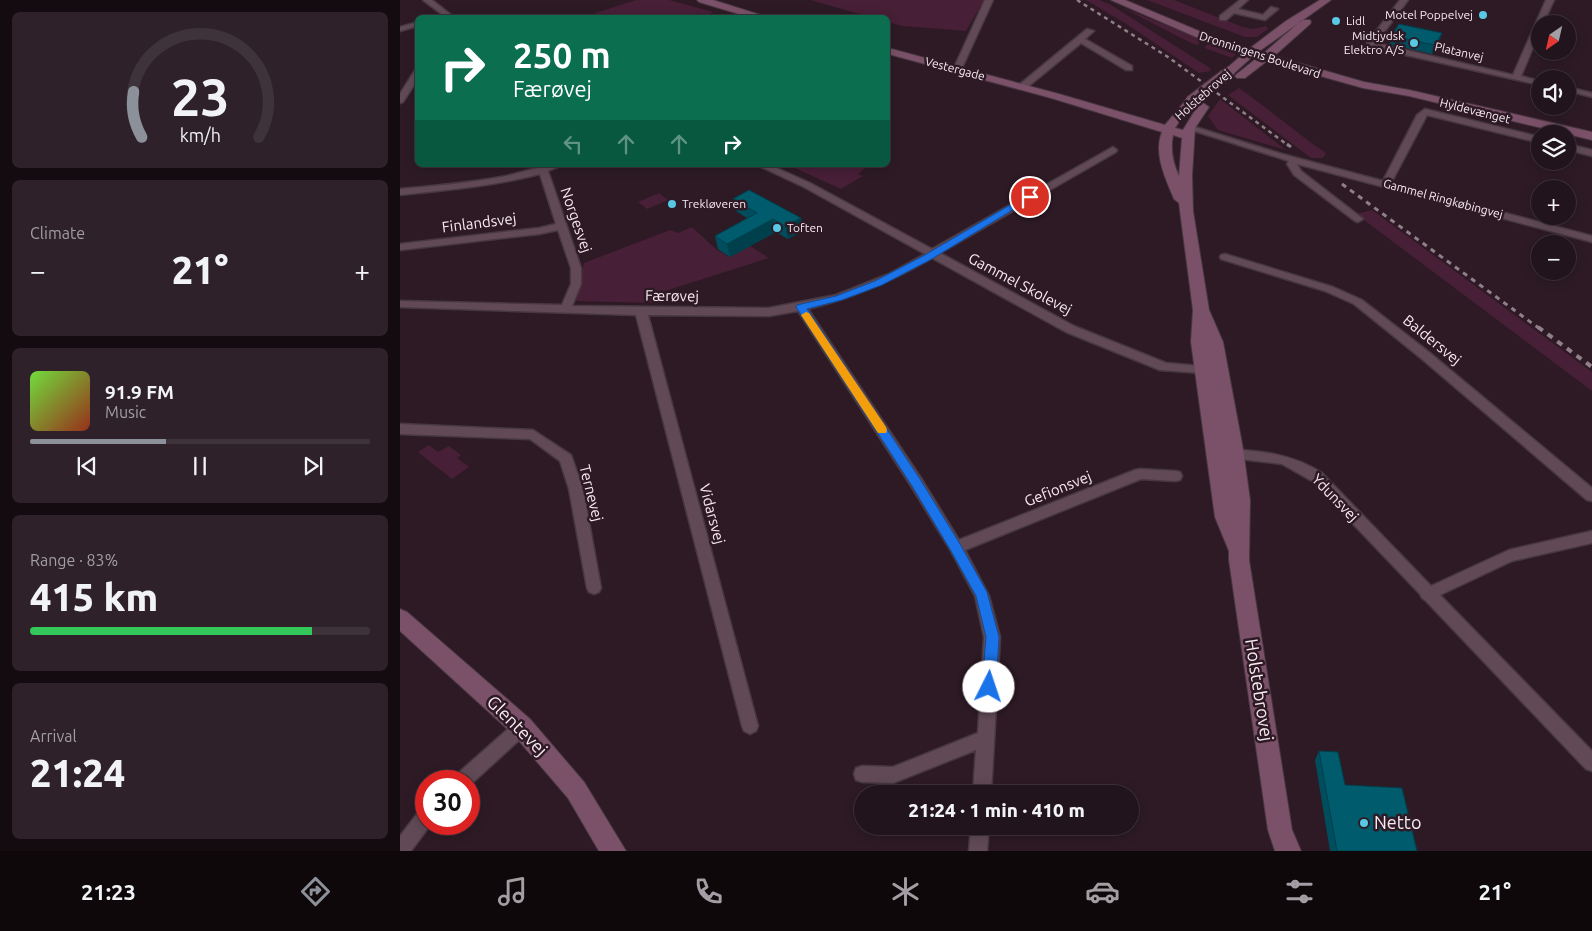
<!DOCTYPE html>
<html lang="en">
<head>
<meta charset="utf-8">
<style>
  :root { --surface:#22141c; --page:#2e2129; --text:#f1f3f6; --muted:#a29ea3; --line:#3f333b; --accent:#8c9099 }
  body { margin:0; font-family:Ubuntu,sans-serif; background:var(--page); color:var(--text); height:100vh; display:flex; flex-direction:column; font-size:19px; white-space:nowrap }
  * { box-sizing:border-box; margin:0 }
  p { font-size:16px; color:var(--muted) }
  .icon { flex:none; width:28px; height:28px; fill:none; stroke:currentColor; stroke-width:2; stroke-linecap:round; stroke-linejoin:round }
  .map { position:relative; flex:1; overflow:hidden }
  .drawer { display:flex; flex-direction:column; gap:12px; padding:12px; background:#130b0f; width:400px }
  .drawer>* { flex:none }
  .hud { position:absolute; left:15px; top:15px; width:475px; height:152px; border-radius:8px; box-shadow:0 2px 12px #0003,0 0 0 1px var(--line); background:#0b6e4f; color:#fff; overflow:hidden }
  .needle { width:32px; rotate:214deg }
  .fabs { position:absolute; left:1131px; top:15px; display:grid; gap:10px }
  .fabs a { display:grid; place-items:center; width:45px; height:45px; border-radius:50%; background:var(--surface); box-shadow:0 2px 12px #0003,0 0 0 1px var(--line); font-size:25px }
  .speed { position:absolute; left:15px; top:770px; display:flex; gap:10px; font-size:25px; font-weight:700; text-align:center }
  .speed>* { display:grid; place-content:center; width:65px; height:65px; border-radius:50%; background:var(--surface); box-shadow:0 2px 12px #0003,0 0 0 1px var(--line); line-height:1 }
  .speed .limit { border:8px solid #d22; background:#fff; color:#111 }
  .pin { position:absolute; display:grid; place-items:center; width:42px; height:42px; color:#fff; margin:-21px; border:2px solid #fff; border-radius:50%; box-shadow:0 1px 5px #0007 }
  .me { position:absolute; width:55px; margin:-28px; rotate:4deg; stroke-linejoin:round; filter:drop-shadow(0 0 4px #0008) }
  .turn { display:flex; align-items:center; gap:18px; height:105px; padding:0 15px; font-size:22px }
  .turn .icon { width:65px; height:65px; stroke-width:2.5 }
  .turn b { display:block; font-size:35px; line-height:42px }
  .lanes { display:flex; align-items:center; height:48px; padding:0 15px; background:#0003; justify-content:center; gap:25px; direction:ltr }
  .lanes .off { opacity:.35 }
  .big { font-size:38px; font-weight:800; line-height:1.1 }
  .drawer .widget { flex:1; display:flex; flex-direction:column; justify-content:center; gap:8px; min-width:0; padding:0 18px; border-radius:8px; background:var(--page) }
  .drawer .dial { align-items:center; gap:0 }
  .dial svg { height:130px; overflow:visible; fill:none; stroke:var(--line); stroke-width:7; stroke-linecap:round; text-anchor:middle }
  .dial text { fill:var(--text); stroke:none }
  .song { display:flex; align-items:center; gap:15px }
  .cover { width:60px; height:60px; border-radius:8px; background:linear-gradient(135deg,hsl(100 70% 55%),hsl(10 70% 35%)) }
  .played { height:5px; border-radius:2px; background:linear-gradient(90deg,var(--accent) 40%,var(--line) 40%) }
  .keys { display:flex; justify-content:space-around; direction:ltr }
  .heat { display:flex; justify-content:space-between; align-items:center; font-size:28px; direction:ltr }
  .charge { height:8px; border-radius:4px; background:linear-gradient(90deg,#34c759 83%,var(--line) 0) }
  .trip { position:absolute; left:454px; top:785px; width:285px; height:50px; border-radius:25px; background:var(--surface); box-shadow:0 2px 12px #0003,0 0 0 1px var(--line); font-weight:800; line-height:50px; text-align:center }
  .tabs { display:flex; height:80px; justify-content:space-around; align-items:center; background:#0e080b; color:var(--muted) }
  .tabs .icon { width:35px; height:35px }
  .tabs .active { color:var(--accent) }
  .tabs b { font-size:22px; color:var(--text) }
  main { display:flex; flex:1; min-height:0 }
  .map>svg:first-child { display:block }
</style>
</head>
<body>
<main>
<section class="drawer">
<div class="widget dial"><svg viewBox="0 0 100 80">
<path d="M14 69A42 42 0 1 1 86 69"/>
<path d="M14 69A42 42 0 0 1 9 41" stroke="#8c9099"/>
<text x="50" y="56" font-size="32" font-weight="700">23</text>
<text x="50" y="72" font-size="11">km/h</text>
</svg></div>
<div class="widget"><p>Climate</p>
<div class="heat"><a>−</a><b class="big">21°</b><a>+</a></div>
</div>
<div class="widget">
<div class="song"><i class="cover"></i><div><b>91.9 FM</b><p>Music</p></div></div>
<div class="played"></div>
<div class="keys"><svg class="icon" aria-label="previous" viewBox="0 0 24 24"><path d="M18 5L8 12l10 7zM5 5v14"/></svg><svg class="icon" aria-label="pause" viewBox="0 0 24 24"><path d="M8 5v14M16 5v14"/></svg><svg class="icon" aria-label="next" viewBox="0 0 24 24"><path d="M6 5l10 7-10 7zM19 5v14"/></svg></div>
</div>
<div class="widget"><p>Range · 83%</p><b class="big">415 km</b><div class="charge"></div></div>
<div class="widget"><p>Arrival</p><b class="big">21:24</b></div>
</section>
<div class="map">
<svg width="1192" height="851" viewBox="0 0 1192 851">
  <rect width="100%" height="100%" fill="#2d1a25"/>
  <g fill="#471f37">
    <polygon points="236,0 269,0 313,12 303,18 183,17"/>
    <polygon points="410,0 584,0 566,31 502,26 488,22 488,18 470,17"/>
    <polygon points="686,0 699,0 711,5 810,68 811,71 799,73 728,25"/>
    <polygon points="747,0 774,0 843,27 853,29 866,26 868,29 857,37 845,37"/>
    <polygon points="721,7 832,52 836,54 832,58 807,49 805,47 807,44 801,42 797,45 789,42"/>
    <path d="M839 88C869 109 896 133 926 153L923 158H911L828 95Z"/>
    <polygon points="820,99 886,150 818,130 808,116"/>
    <polygon points="388,165 469,165 458,174 463,176 441,189"/>
    <polygon points="259,193 268,200 247,209 238,202"/>
    <polygon points="972,210 1192,372 1192,391 956,214"/>
    <polygon points="292,227 316,249 329,257 350,246 369,258 259,293 256,303 176,301 184,263 270,230 278,233"/>
    <polygon points="29,445 38,452 49,446 61,455 57,458 69,467 52,479 18,452"/>
  </g>
  <g fill="none" stroke-linecap="round" stroke-linejoin="round">
    <g stroke="#473740" stroke-width="3">
      <g id="street">
        <polygon points="23,0 32,0 55,18 47,18"/>
        <polygon points="585,0 593,0 561,70 554,72 553,70"/>
        <polygon points="840,0 848,0 838,9 863,15 871,7 878,9 865,20 834,13 826,20 820,20 820,16"/>
        <polygon points="1000,0 1008,0 976,43 1113,75 1146,0 1154,0 1143,24 1140,24 1140,31 1121,76 1140,81 1140,85 970,47 967,43"/>
        <polygon points="18,22 18,26 0,31 0,27"/>
        <polygon points="687,29 694,31 685,39 732,66 732,70 726,70 681,43 625,89 619,89 619,85"/>
        <polygon points="15,70 18,70 18,79 3,102 0,103 0,94"/>
        <polygon points="1168,87 1192,93 1192,97 1168,91"/>
        <polygon points="1025,109 1140,137 1140,143 1027,115 991,183 1192,236 1192,242 897,164 901,171 963,219 958,222 955,221 894,175 887,164 889,161 785,128 792,126 882,154 983,181 1017,115"/>
        <polygon points="1168,144 1192,150 1192,156 1168,150"/>
        <path d="M713 147 717 150 716 152 540 253 674 326 766 363 811 367 817 371 815 374 760 370 666 332 532 258C492 281 453 298 408 309L521 478 559 540 735 470 740 469 775 471 780 472 782 476 780 480 775 481 741 479 565 550 589 596 600 637 591 794H573L576 750 493 783 462 782 456 780 454 774 456 768 462 766 493 767 578 733 584 637 575 596 551 551 511 486 398 311 369 316 248 315 358 726 356 731 350 734 344 731 342 726 236 315 0 307V301L162 305 171 284V268L158 230 139 234 0 250V244L139 228 156 224 140 174C94 186 47 190 0 195V189C34 186 68 183 101 177 121 173 141 165 162 165L148 171 181 268V284L172 306 369 308 436 295 489 274 525 254 404 187 357 165H370L410 183 532 249Z"/>
        <polygon points="825,254 933,287 962,300 1030,353 1192,488 1192,501 1187,500 1022,359 954,304 925,291 821,259 820,257 821,255"/>
        <polygon points="0,424 133,430 171,455 183,489 201,588 199,592 194,594 189,592 187,588 169,489 160,461 130,439 0,434"/>
        <path d="M827 449C862 451 892 454 922 473L1031 586 1109 550 1192 531V543L1112 561 1040 595 1192 751V771L1186 769 1025 600 1022 598 1020 594 912 481 882 464 822 457 821 454 822 451Z"/>
        <polygon points="122,719 128,722 130,727 128,732 69,786 69,781 54,781 56,775 116,722"/>
        <polygon points="26,807 26,824 31,824 11,851 0,851 0,836 20,810"/>
        <polygon points="571,826 589,826 587,851 569,851"/>
      </g>
    </g>
    <g stroke="#473740" stroke-width="2">
      <g id="secondary">
        <polygon points="297,0 313,0 370,18 352,18 299,2"/>
        <polygon points="711,0 725,0 825,42 849,49 886,21 920,0 931,0 858,52 864,53 902,20 910,20 911,22 910,24 874,56 964,82 1009,90 1192,132 1192,140 1009,96 963,88 867,61 845,78 837,78 835,76 837,74 857,58 852,57 833,74 825,74 823,72 825,70 843,54 817,46"/>
        <path d="M488 48 659 94 765 125 786 100H794L796 102 782 117 775 128 783 130 799 104 803 103 809 107 795 128 792 175 793 211 809 310 823 342 843 449 850 500 849 560 892 830 901 851H875L868 830 829 560V551L815 517 791 342 793 310 779 203 774 199C766 179 753 154 762 132L651 98 488 54ZM773 135 782 138 779 176C773 163 770 150 773 135Z"/>
        <polygon points="0,609 7,612 130,719 184,782 226,851 199,851 168,798 114,735 0,631"/>
      </g>
    </g>
    <use href="#street" fill="#614a56" fill-rule="evenodd"/>
    <use href="#secondary" fill="#7b5169" fill-rule="evenodd"/>
    <polyline stroke="#907f89" stroke-width="2.5" stroke-dasharray="4 4" stroke-linecap="butt" points="677,0 768,57 889,146"/>
    <g stroke="#907f89" stroke-width="3" stroke-dasharray="5 5" stroke-linecap="butt">
      <polyline points="887,144 891,147"/>
      <polyline points="942,184 1140,329"/>
    </g>
    <polyline stroke="#907f89" stroke-width="4" stroke-dasharray="6 6" stroke-linecap="butt" points="1138,327 1192,367"/>
    <g stroke="#473740" stroke-width="13" stroke-linecap="butt">
      <polyline id="secondary-bridge" points="790,102 829,72"/>
    </g>
    <use href="#secondary-bridge" stroke="#7b5169" stroke-width="11"/>
  </g>
  <g fill="#004e5d">
    <polygon points="1042,33 1039,42 1032,54 989,44 991,36"/>
    <polygon points="333,199 401,218 404,230 388,239 376,232 330,257 318,249 315,236 347,218 336,211"/>
    <polygon points="919,751 945,785 1017,851 930,851 915,760"/>
  </g>
  <g fill="#00404c">
    <polygon points="1042,33 1039,42 1032,54 1035,45"/>
    <polygon points="401,218 404,230 388,239 385,226"/>
    <polygon points="373,219 376,232 330,257 327,244"/>
  </g>
  <g fill="#005b6c" stroke="#00404c">
    <polygon points="999,24 1042,33 1035,45 991,36"/>
    <polygon points="349,190 401,218 385,226 373,219 327,244 315,236 357,213 333,199"/>
    <polygon points="919,751 938,752 945,785 1002,788 1017,851 937,851"/>
  </g>
  <polygon fill="#1a73e8" stroke="#114b97" points="627,195 634,197 530,260 482,285 442,300 407,309 520,479 560,544 587,592 599,637 596,687 594,692 589,694 584,692 582,687 586,637 576,596 551,551 512,486 396,307 397,305 436,296 475,281 523,256"/>
  <polygon fill="#f59e0b" points="406,312 409,313 486,427 487,430 486,433 478,433 401,315"/>
  <g fill="#59c8e4" stroke="#2d1a25" stroke-width="2">
    <circle cx="1083" cy="15" r="5"/>
    <circle cx="936" cy="21" r="5"/>
    <circle cx="1014" cy="43" r="5"/>
    <circle cx="272" cy="204" r="5"/>
    <circle cx="377" cy="228" r="5"/>
    <circle cx="964" cy="823" r="5"/>
  </g>
  <g text-anchor="middle" stroke-width="5" stroke-linejoin="round" paint-order="stroke">
    <g font-size="12" fill="#f9eaf2" stroke="#2d1a25" text-anchor="start">
      <text x="1073" y="19" text-anchor="end">Motel Poppelvej</text>
      <text x="946" y="25">Lidl</text>
      <text x="1004" y="40" text-anchor="end">Midtjydsk<tspan x="1004" dy="14">Elektro A/S</tspan></text>
      <text x="282" y="208">Trekløveren</text>
      <text x="387" y="232">Toften</text>
    </g>
    <g font-size="12" fill="#f9eaf2" stroke="#2d1a25">
      <text transform="translate(1059 52) rotate(13)" y="4">Platanvej</text>
      <text transform="translate(860 55) rotate(18)" y="4">Dronningens Boulevard</text>
      <text transform="translate(555 69) rotate(15)" y="4">Vestergade</text>
      <text transform="translate(803 95) rotate(-41)" y="4">Holstebrovej</text>
      <text transform="translate(1075 111) rotate(14)" y="4">Hyldevænget</text>
      <text transform="translate(1043 199) rotate(15)" y="4">Gammel Ringkøbingvej</text>
    </g>
    <g font-size="15" fill="#f9eaf2" stroke="#2d1a25">
      <text transform="translate(176 220) rotate(71)" y="5">Norgesvej</text>
      <text transform="translate(79 223) rotate(-7)" y="5">Finlandsvej</text>
      <text transform="translate(620 284) rotate(28)" y="5">Gammel Skolevej</text>
      <text transform="translate(272 296) rotate(1)" y="5">Færøvej</text>
      <text transform="translate(1032 340) rotate(39)" y="5">Baldersvej</text>
      <text transform="translate(658 489) rotate(-22)" y="5">Gefionsvej</text>
      <text transform="translate(191 493) rotate(76)" y="5">Ternevej</text>
      <text transform="translate(935 498) rotate(46)" y="5">Ydunsvej</text>
      <text transform="translate(312 514) rotate(75)" y="5">Vidarsvej</text>
    </g>
    <g font-size="18" fill="#f9eaf2" stroke="#2d1a25">
      <text transform="translate(859 690) rotate(81)" y="6">Holstebrovej</text>
      <text transform="translate(117 726) rotate(45)" y="6">Glentevej</text>
    </g>
    <g font-size="18" fill="#f9eaf2" stroke="#2d1a25" text-anchor="start">
      <text x="974" y="829">Netto</text>
    </g>
  </g>
</svg>
<div class="fabs">
<a><svg class="needle" viewBox="-14 -14 28 28"><path d="M0-13l5 13h-10z" fill="#e53935"/><path d="M0 13l5-13h-10z" fill="#a29ea3"/></svg></a>
<a><svg class="icon" aria-label="sound" viewBox="0 0 24 24"><path d="M4 9h4l5-4v14l-5-4H4zM17 9q2 3 0 6"/></svg></a>
<a><svg class="icon" aria-label="layers" viewBox="0 0 24 24"><path d="M12 4l9 5-9 5-9-5zM3 14l9 5 9-5"/></svg></a>
<a>+</a>
<a>−</a>
</div>
<div class="speed"><div class="limit">30</div></div>
<div class="pin" style="left:630px;top:197px;background:#d93025"><svg class="icon" aria-label="arrive" viewBox="0 0 24 24"><path d="M6 21V4h12l-3 4 3 4H6"/></svg></div>
<svg class="me" style="left:589px;top:687px" viewBox="-20 -20 40 40"><circle r="19" fill="#fff"/><path d="M0-13L10 11 0 6-10 11z" fill="#1a73e8"/></svg>
<div class="trip">21:24 · 1 min · 410 m</div>
<div class="hud">
<div class="turn"><svg class="icon" aria-label="right" viewBox="0 0 24 24"><path d="M7 20v-9h11M14 6l5 5-5 5"/></svg><div><b>250 m</b>Færøvej</div></div>
<div class="lanes"><svg class="icon off" aria-label="left" viewBox="0 0 24 24"><path d="M17 20v-9H6M10 6l-5 5 5 5"/></svg><svg class="icon off" aria-label="ahead" viewBox="0 0 24 24"><path d="M12 20V5M6 11l6-6 6 6"/></svg><svg class="icon off" aria-label="ahead" viewBox="0 0 24 24"><path d="M12 20V5M6 11l6-6 6 6"/></svg><svg class="icon" aria-label="right" viewBox="0 0 24 24"><path d="M7 20v-9h11M14 6l5 5-5 5"/></svg></div>
</div>
</div>
</main>
<nav class="tabs">
<b>21:23</b>
<svg class="icon active" aria-label="directions" viewBox="0 0 24 24"><path d="M12 3l9 9-9 9-9-9zM9 14v-3h6M13 9l2 2-2 2"/></svg>
<svg class="icon" aria-label="music" viewBox="0 0 24 24"><path d="M9 18V5l10-2v13"/><circle cx="6" cy="18" r="3"/><circle cx="16" cy="16" r="3"/></svg>
<svg class="icon" aria-label="phone" viewBox="0 0 24 24"><path d="M5 4h4l2 5-3 2q2 4 5 5l2-3 5 2v4C11 20 4 13 5 4z"/></svg>
<svg class="icon" aria-label="climate" viewBox="0 0 24 24"><path d="M12 3v18M4 7l16 10M4 17L20 7"/></svg>
<svg class="icon" aria-label="car" viewBox="0 0 24 24"><path d="M5 17H2v-5l4-1 3-4h7l3 4 3 1v5h-3M9 17h6M6 11h13"/><circle cx="7" cy="17" r="2"/><circle cx="17" cy="17" r="2"/></svg>
<svg class="icon" aria-label="filters" viewBox="0 0 24 24"><path d="M4 7h16M4 17h16"/><circle cx="9" cy="7" r="2"/><circle cx="15" cy="17" r="2"/></svg>
<b>21°</b>
</nav>
</body>
</html>
